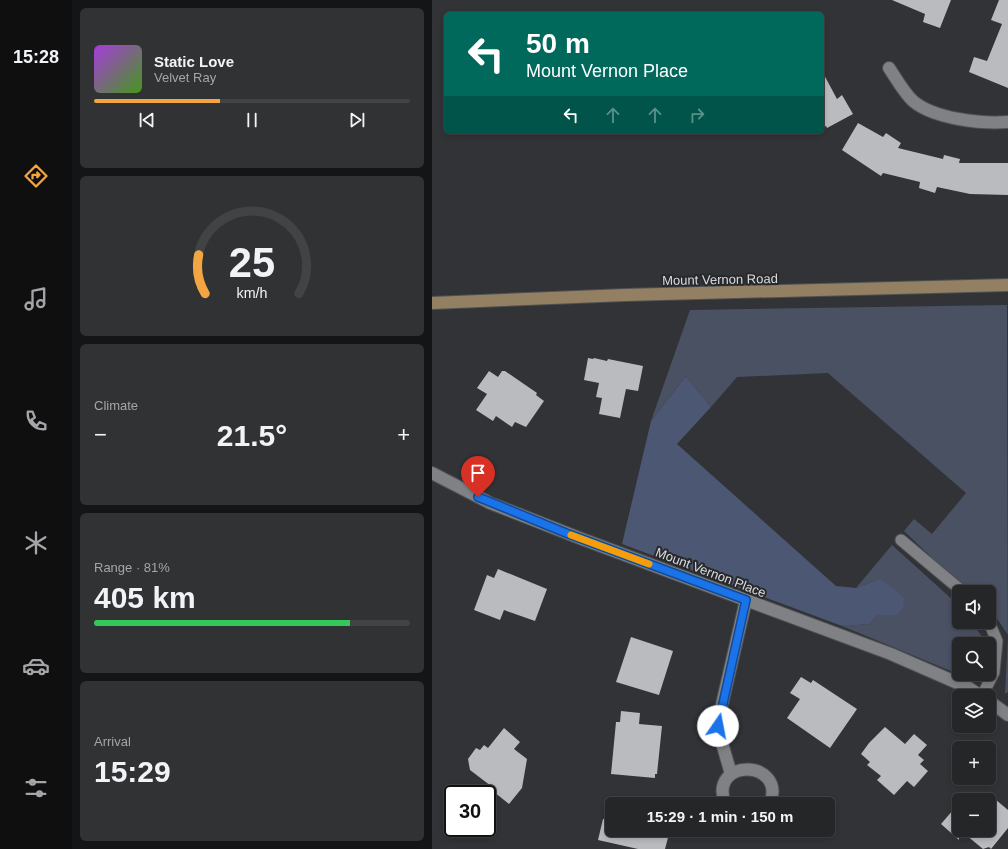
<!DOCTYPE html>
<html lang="en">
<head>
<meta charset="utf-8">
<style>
  :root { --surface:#252628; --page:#313234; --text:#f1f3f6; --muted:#a3a5a8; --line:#424345; --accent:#f2a540 }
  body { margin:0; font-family:Helvetica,sans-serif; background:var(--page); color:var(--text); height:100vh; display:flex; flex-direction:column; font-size:15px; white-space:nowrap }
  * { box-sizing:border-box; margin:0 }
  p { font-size:13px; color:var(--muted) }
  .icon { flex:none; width:22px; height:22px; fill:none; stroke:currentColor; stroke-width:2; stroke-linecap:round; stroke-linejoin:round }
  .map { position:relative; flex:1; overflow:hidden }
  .drawer { display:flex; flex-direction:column; gap:8px; padding:8px; background:#141516; width:360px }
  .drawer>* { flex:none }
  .hud { position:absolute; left:12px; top:12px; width:380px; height:122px; border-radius:6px; box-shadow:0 2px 6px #0003,0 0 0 1px var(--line); background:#00695c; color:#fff; overflow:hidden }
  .fabs { position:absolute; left:520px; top:585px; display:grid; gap:8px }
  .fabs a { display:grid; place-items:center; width:44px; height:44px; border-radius:6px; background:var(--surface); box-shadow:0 2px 6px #0003,0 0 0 1px var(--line); font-size:20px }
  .speed { position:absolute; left:12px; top:785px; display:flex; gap:8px; font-size:20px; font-weight:700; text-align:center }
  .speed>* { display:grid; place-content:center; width:52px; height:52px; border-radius:50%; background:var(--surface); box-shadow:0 2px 6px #0003,0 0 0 1px var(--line); line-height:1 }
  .speed .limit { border:2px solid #111; border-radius:6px; background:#fff; color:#111 }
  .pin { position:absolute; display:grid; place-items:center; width:34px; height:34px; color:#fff; margin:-41px -17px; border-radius:50% 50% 50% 0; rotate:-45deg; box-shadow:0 0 4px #0007 }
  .pin .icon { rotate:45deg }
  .me { position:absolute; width:44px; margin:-22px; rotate:12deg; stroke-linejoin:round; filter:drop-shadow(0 0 3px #0008) }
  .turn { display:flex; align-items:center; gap:14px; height:84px; padding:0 16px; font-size:18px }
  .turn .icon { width:52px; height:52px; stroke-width:2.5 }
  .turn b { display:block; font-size:28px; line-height:34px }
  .lanes { display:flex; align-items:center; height:38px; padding:0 16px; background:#0003; justify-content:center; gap:20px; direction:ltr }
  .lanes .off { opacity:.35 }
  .big { font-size:30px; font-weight:600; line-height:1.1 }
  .drawer .card { flex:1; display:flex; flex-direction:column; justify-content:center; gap:6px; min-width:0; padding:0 14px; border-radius:6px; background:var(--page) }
  .drawer .dial { align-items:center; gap:0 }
  .dial svg { height:104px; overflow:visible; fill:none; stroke:var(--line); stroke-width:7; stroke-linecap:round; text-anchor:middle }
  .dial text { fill:var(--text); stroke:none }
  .song { display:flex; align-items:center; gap:12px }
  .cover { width:48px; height:48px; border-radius:6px; background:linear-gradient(135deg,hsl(280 70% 55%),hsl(100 70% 35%)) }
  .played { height:4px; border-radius:2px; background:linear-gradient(90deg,var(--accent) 40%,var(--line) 40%) }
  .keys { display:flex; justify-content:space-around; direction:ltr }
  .heat { display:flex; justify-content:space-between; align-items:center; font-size:22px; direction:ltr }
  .charge { height:6px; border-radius:3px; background:linear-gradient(90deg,#34c759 81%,var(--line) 0) }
  .trip { position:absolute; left:173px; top:797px; width:230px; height:40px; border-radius:6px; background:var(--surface); box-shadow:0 2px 6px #0003,0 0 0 1px var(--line); font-weight:600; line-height:40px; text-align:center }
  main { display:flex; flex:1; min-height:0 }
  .dock { display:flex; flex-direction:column; width:72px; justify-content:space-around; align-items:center; background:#0f0f10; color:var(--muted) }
  .dock .icon { width:28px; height:28px }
  .dock .current { color:var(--accent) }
  .dock b { font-size:18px; color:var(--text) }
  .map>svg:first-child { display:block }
</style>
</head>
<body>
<main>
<nav class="dock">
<b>15:28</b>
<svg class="icon current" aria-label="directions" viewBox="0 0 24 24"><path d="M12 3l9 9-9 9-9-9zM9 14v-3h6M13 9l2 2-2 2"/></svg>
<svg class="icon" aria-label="music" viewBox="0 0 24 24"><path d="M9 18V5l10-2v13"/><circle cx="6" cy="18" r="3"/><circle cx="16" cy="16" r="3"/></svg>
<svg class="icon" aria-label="phone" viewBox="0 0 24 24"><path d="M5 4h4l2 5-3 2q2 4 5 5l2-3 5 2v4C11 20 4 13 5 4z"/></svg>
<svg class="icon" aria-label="climate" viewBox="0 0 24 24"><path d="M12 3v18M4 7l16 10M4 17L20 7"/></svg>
<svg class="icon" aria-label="car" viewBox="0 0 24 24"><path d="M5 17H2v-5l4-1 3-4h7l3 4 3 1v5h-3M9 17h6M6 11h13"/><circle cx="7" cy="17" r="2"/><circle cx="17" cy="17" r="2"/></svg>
<svg class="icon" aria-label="filters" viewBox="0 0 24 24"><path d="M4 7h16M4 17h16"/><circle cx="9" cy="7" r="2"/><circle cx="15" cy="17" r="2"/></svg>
</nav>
<section class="drawer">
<div class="card">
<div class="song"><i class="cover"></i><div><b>Static Love</b><p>Velvet Ray</p></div></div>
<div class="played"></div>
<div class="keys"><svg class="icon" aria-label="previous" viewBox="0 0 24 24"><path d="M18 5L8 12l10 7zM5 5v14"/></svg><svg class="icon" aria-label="pause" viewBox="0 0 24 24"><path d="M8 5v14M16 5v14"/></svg><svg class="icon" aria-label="next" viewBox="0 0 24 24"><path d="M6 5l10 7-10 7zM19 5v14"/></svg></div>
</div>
<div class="card dial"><svg viewBox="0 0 100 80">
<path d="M14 69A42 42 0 1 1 86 69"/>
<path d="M14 69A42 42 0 0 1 9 39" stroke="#f2a540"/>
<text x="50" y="56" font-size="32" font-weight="700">25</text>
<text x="50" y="72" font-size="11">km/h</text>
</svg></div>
<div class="card"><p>Climate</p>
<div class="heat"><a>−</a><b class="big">21.5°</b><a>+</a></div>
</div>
<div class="card"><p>Range · 81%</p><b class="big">405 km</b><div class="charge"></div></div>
<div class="card"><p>Arrival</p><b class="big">15:29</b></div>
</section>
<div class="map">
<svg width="576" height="849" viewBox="0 0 576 849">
  <rect width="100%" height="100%" fill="#313336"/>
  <g fill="#4a5163">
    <polygon points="575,305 576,692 573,694 576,635 566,620 557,612 557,592 536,592 472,531 482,519 500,534 534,493 396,373 305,377 279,407 254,376 219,421 258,310"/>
    <polygon points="460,545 523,602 527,607 527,622 539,622 549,635 551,644 527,644 527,674 546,674 545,675 531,676 410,626 438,624 445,615 464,615 447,579 424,588"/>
  </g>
  <polygon fill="#4c5774" points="254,376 279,407 245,444 404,586 424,588 447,579 460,587 472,598 471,608 465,615 445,615 438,624 410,626 190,544 219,421"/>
  <g fill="#b9bbbf">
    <polygon points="460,0 519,0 508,28 491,22 493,14"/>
    <polygon points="567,0 576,0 576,88 537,72 542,57 555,61 570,24 559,20"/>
    <polygon points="390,71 405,99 410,95 421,114 395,128 394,126 390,128"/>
    <polygon points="426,123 451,137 454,133 469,143 466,148 511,159 512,155 528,159 527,163 576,163 576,195 538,194 505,187 503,193 487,188 488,182 451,173 449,176 410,150"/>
    <polygon points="156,358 161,359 162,358 175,361 176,359 211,366 206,391 194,389 188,418 167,414 170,398 164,397 167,383 152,380"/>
    <polygon points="57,371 66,377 70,371 73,371 105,393 104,395 112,401 94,427 83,422 80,427 64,416 61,421 44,410 55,394 45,388"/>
    <polygon points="66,569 115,589 103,621 72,610 68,620 42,610 55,575 62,578"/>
    <polygon points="199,637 241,651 227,695 184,682"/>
    <polygon points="369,677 379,683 381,680 425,709 398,748 355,718 368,699 358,693"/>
    <polygon points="189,711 208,713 207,724 230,726 225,774 223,774 223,778 179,774 184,722 188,722"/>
    <polygon points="453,727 473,744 482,734 495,745 486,755 492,760 488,764 496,771 482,787 475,781 462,795 445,780 449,776 435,765 438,762 429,754 437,743"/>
    <polygon points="72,728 88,742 82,749 95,759 90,788 77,804 57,788 59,786 38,770 36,759 44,748 48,750 52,745 56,748"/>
    <polygon points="557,794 576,810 576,828 559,849 557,847 551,849 528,830 557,830"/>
    <polygon points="527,803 527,840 509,824"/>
    <polygon points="171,819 180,821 180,830 220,830 237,834 233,849 206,849 166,840"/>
  </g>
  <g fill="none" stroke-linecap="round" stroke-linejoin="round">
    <g stroke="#4f5053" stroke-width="13">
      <g id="lane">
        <polyline points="469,540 531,592"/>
        <polyline points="550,696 562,672 565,641 557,622"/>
      </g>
    </g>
    <g stroke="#4f5053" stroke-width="14">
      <g id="street">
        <path d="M457 68C464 78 472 93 481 101 502 119 550 124 576 122"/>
        <polyline points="0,473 58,503 150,539 459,654 537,688 549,696"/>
        <polyline points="557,701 576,715"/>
        <polyline points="299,774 285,726 314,600"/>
        <path d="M293 804C276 757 355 759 338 804"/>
      </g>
    </g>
    <g stroke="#4f5053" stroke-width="14">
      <polyline id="secondary" points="0,303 193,295 576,285"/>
    </g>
    <use href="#lane" stroke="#7f8185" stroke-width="11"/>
    <use href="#street" stroke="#7f8185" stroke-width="12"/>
    <use href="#secondary" stroke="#938062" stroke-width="12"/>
  </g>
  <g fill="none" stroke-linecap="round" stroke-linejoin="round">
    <g stroke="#114b97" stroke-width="10">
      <polyline id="route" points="46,497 134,533 314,600 286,726"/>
    </g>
    <use href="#route" stroke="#1a73e8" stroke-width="7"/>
    <polyline stroke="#f59e0b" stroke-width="7" points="139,535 217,564"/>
  </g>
  <g text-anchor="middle" stroke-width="4" stroke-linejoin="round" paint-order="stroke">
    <g font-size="13" fill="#dadbdd" stroke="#27292c">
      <text transform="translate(288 279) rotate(-1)" y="5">Mount Vernon Road</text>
      <text transform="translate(279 572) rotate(21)" y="5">Mount Vernon Place</text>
    </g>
  </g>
</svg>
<div class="fabs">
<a><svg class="icon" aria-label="sound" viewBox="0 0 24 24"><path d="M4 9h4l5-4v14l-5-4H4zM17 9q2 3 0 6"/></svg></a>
<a><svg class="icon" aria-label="search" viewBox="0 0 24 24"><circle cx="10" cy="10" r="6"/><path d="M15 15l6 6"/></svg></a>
<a><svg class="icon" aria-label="layers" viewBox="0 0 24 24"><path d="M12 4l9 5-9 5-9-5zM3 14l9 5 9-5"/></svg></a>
<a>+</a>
<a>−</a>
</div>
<div class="speed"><div class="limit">30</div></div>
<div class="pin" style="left:46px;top:497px;background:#d93025"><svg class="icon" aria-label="arrive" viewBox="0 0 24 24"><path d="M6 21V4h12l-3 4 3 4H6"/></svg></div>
<svg class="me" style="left:286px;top:726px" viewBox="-20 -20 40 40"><circle r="19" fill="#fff"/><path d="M0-13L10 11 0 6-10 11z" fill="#1a73e8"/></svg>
<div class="trip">15:29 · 1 min · 150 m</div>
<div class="hud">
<div class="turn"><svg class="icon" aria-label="left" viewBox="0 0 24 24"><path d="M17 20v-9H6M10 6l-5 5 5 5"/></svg><div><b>50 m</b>Mount Vernon Place</div></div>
<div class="lanes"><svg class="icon" aria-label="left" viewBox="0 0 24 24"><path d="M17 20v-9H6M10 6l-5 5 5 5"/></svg><svg class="icon off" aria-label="ahead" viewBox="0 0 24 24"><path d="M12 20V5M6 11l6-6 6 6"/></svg><svg class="icon off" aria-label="ahead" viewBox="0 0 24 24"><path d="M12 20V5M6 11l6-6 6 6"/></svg><svg class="icon off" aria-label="right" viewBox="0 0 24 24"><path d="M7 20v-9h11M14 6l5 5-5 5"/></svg></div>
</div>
</div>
</main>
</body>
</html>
